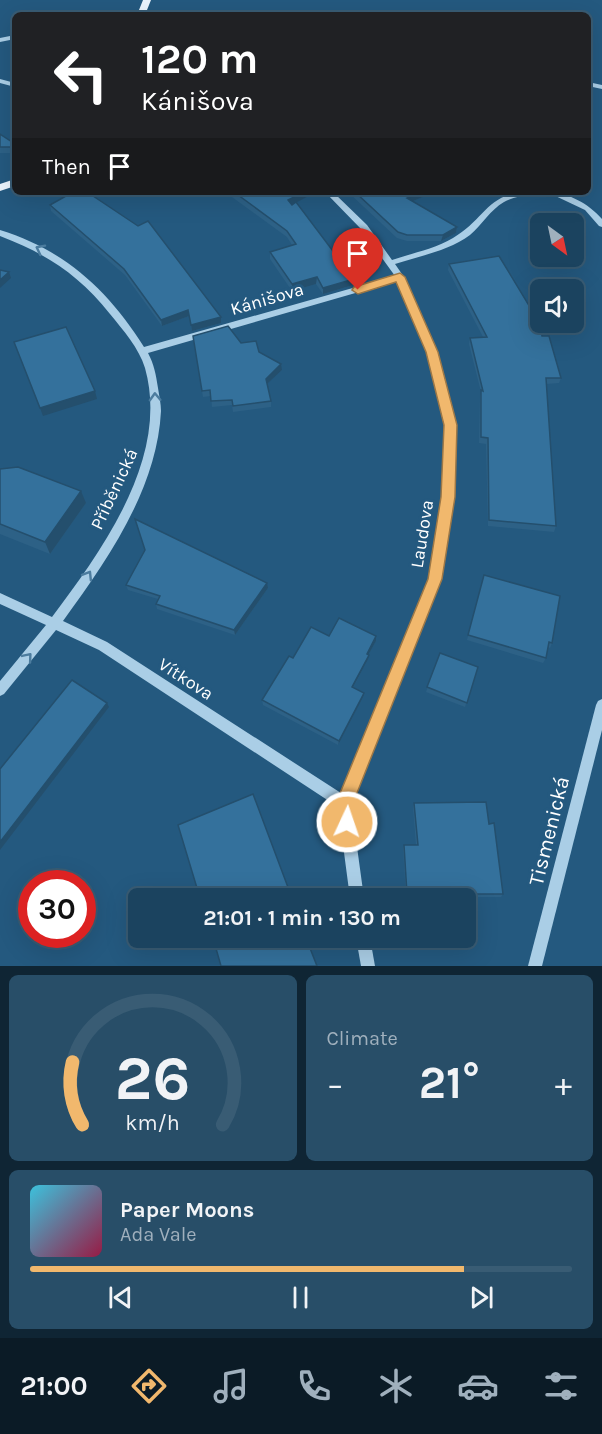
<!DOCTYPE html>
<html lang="en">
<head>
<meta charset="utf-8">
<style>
  :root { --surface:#1b435f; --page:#284e68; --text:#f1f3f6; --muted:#a0b0bd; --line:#395c74; --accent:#f1b86d }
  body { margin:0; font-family:Karla,sans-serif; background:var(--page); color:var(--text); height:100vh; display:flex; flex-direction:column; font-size:22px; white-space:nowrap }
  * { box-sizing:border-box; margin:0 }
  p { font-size:20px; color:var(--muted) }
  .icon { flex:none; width:33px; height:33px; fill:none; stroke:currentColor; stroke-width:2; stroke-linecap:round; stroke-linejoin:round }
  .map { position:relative; height:966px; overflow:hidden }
  .panel { display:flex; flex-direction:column; gap:9px; padding:9px; background:#0f2534; flex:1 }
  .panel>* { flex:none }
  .guide { position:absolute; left:12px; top:12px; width:579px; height:183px; border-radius:9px; box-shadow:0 6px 24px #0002,0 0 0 2px var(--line); background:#202124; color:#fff; overflow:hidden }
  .needle { width:39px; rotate:147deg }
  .tools { position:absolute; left:530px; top:213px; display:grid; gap:12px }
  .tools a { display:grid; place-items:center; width:54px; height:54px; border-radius:9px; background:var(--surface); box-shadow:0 6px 24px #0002,0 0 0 2px var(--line); font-size:30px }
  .speed { position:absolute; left:18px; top:870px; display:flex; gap:12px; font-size:30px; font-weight:700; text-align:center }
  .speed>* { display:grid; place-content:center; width:78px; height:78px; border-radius:50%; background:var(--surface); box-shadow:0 6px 24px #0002,0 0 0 2px var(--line); line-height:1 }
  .speed .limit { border:9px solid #d22; background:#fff; color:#111 }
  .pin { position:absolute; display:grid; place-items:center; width:51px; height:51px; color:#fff; margin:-62px -26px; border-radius:50% 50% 50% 0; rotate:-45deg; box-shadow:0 0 6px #0007 }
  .pin .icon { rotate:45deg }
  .me { position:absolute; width:66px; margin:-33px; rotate:3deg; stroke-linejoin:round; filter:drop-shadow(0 0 4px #0008) }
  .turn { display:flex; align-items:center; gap:21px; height:126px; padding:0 30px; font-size:27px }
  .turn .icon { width:78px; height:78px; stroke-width:2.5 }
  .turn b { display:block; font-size:42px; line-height:51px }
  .then { display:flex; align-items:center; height:57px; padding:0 30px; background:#0003; gap:12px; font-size:22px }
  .big { font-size:45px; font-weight:700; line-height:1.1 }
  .panel .tile { flex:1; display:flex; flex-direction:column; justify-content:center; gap:9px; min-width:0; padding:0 21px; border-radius:9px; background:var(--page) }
  .panel .dial { align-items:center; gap:0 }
  .dial svg { height:156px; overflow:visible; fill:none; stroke:var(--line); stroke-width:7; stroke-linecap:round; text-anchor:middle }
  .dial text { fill:var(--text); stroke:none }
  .song { display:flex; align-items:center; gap:18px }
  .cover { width:72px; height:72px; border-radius:9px; background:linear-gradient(135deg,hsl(190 70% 55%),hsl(340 70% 35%)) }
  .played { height:6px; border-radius:3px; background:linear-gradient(90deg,var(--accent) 80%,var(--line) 80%) }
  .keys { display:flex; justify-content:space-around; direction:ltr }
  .heat { display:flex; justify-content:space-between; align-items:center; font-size:33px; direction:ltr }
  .panel .tiles { flex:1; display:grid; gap:9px; grid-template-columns:1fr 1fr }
  .tile:last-child { grid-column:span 2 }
  .trip { position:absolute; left:128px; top:888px; width:348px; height:60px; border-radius:9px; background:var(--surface); box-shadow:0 6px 24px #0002,0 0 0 2px var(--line); font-weight:700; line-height:60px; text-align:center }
  .menu { display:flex; height:96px; justify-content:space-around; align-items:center; background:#0b1b26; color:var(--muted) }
  .menu .icon { width:42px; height:42px }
  .menu .active { color:var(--accent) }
  .menu b { font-size:27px; color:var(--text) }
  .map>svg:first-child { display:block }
</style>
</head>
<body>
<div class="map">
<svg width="602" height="966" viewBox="0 0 602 966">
  <rect width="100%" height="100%" fill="#24597f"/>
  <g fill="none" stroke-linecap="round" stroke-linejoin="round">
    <g fill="#aacee6" fill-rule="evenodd">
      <polygon points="15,35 15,39 0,42 0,38"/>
      <polygon points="0,79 15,83 15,87 0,83"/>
      <polygon points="588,82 602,85 602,89 588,86"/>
      <path d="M325 192H333L367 225 392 260C412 253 435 249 453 238 485 220 487 192 530 192 522 197 512 197 504 202 490 210 482 225 470 235 448 251 420 256 395 264L404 277 437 352 455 425 453 497 441 579 351 803 364 898H350L338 807 99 650 56 630 4 694 0 696V681L46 625 0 604V593L52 617C103 549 170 457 145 368 139 348 123 330 110 314 79 275 47 254 0 236V230C65 250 109 291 144 347L395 276 361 229ZM397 281 427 352 445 425 443 497 429 579 341 793 107 642 63 621C107 560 157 490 161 411 161 404 159 395 158 388 156 375 154 364 148 353Z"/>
      <path d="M547 192C568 192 589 204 602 219V227L599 226 585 210Z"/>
      <polygon points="602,699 602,730 542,966 528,966 596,705 598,701"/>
      <polygon points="356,938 370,938 375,966 361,966"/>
    </g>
    <g fill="#ebf4fd" fill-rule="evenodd">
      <polygon points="143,0 151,0 145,15 137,15"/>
      <polygon points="15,179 15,186 0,191 0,184"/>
    </g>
  </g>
  <g fill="#2d6186">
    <polygon points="0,134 15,144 15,153 0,153"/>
    <polygon points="225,192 316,192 296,202 353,285 323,294 316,284 292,291 270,259 270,252 292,245 287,237"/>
    <polygon points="348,192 425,192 425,196 413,201 457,227 456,233 441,241 407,241 397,238"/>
    <polygon points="50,205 221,323 192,331 189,316 162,326 125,275 51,211"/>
    <polygon points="449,264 542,336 561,378 559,383 546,384 556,526 554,532 488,526 486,444 479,443 480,396 481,392 469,344 470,338 483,337 448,270"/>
    <polygon points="193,336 241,343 259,352 282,370 267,384 271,401 271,407 233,412 232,405 212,407 211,396 203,397"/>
    <polygon points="0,469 86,503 50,554 0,534"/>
    <polygon points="483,580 552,643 550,648 548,647 546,658 543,663 467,640"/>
    <polygon points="126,585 268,588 235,635 157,609 156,604 158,599 128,590"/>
    <polygon points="329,636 376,636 376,641 368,655 368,659 353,688 363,697 338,745 263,705 262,700 293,658"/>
    <polygon points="440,653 478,667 465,707 426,692"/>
    <polygon points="414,803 489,824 503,894 501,897 406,897 403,848 404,845 416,845 413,807"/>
  </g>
  <g fill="#244f6d">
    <polygon points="304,192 316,192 288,207 288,200"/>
    <polygon points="421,192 425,192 425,196 406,204 407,198"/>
    <polygon points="457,227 456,233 441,241 443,235"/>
    <polygon points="9,272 11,278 0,288 0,280"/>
    <polygon points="317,277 316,284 292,291 292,284"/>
    <polygon points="354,279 353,285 323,294 323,288"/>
    <polygon points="188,310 189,316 162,326 161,320"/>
    <polygon points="221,317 221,323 192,331 191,325"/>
    <polygon points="281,364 282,370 266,385 266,379"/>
    <polygon points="95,391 97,399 43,416 40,408"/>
    <polygon points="81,491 86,503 50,554 45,542"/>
    <polygon points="267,583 268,588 235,635 234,630"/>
    <polygon points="376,636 376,641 366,659 367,654"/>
    <polygon points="369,655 368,659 351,691 352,687"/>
    <polygon points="364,693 363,697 338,745 339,741"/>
    <polygon points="107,703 109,707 0,850 0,842"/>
  </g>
  <g fill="#34719c" stroke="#244f6d" stroke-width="1.5">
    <polygon points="0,134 15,144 15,147 0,147"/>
    <polygon points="73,192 87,192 138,226 148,221 221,317 191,325 188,310 161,320 124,269 50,205"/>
    <polygon points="234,192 304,192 288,200 292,205 296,202 354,279 323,288 317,277 292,284 270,252 296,244 287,231"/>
    <polygon points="355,192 421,192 407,198 457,227 443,235 407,235 398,232"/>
    <polygon points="499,256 539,322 542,336 549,336 561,378 546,378 556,526 489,520 488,438 481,437 481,390 483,391 470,338 487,337 449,264"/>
    <polygon points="0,270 9,272 0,280"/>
    <polygon points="228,326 241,343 256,341 259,352 281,364 266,379 271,401 233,406 232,400 211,401 210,390 202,391 193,336"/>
    <polygon points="66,327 95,391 40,408 14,342"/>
    <polygon points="18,467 81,491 45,542 0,524 0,469"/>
    <polygon points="135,519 267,583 234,630 156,604 160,596 126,585 145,550"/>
    <polygon points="484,575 560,596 552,643 549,642 546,658 468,635"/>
    <polygon points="339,618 376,636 367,654 369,655 352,687 364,693 339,741 262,700 289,656 293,658 311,627 329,636"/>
    <polygon points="440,653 478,667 467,703 427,687"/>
    <polygon points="72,680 107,703 0,842 0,769"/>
    <polygon points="253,794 292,898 200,898 178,825"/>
    <polygon points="486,802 489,824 494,823 503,894 407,894 404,845 418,845 414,803"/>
    <polygon points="213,938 306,938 317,966 221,966"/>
  </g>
  <defs><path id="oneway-chevron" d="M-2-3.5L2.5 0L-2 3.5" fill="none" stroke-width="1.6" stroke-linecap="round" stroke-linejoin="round" transform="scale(1.5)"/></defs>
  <g stroke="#4c7c9e">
    <use href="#oneway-chevron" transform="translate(40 249) rotate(-153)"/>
    <use href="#oneway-chevron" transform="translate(155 397) rotate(-92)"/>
    <use href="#oneway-chevron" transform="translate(88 575) rotate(-58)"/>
    <use href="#oneway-chevron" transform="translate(28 657) rotate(-50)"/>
  </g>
  <polygon fill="#f1b86d" stroke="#9d7847" stroke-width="1.5" points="400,273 405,277 438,352 457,425 455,497 442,579 353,803 356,822 353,828 347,831 341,828 336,803 428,579 441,497 444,425 426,352 396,282 358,294 352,290 354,287"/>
  <g text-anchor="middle" stroke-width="6" stroke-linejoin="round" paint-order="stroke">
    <g font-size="18" fill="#fff" stroke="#24597f">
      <text transform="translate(267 299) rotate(-16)" y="6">Kánišova</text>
      <text transform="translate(114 489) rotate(-65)" y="6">Příběnická</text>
      <text transform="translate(422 534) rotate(-81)" y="6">Laudova</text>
      <text transform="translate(186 679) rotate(33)" y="6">Vítkova</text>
    </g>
    <g font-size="21" fill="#fff" stroke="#24597f">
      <text transform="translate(549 831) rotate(-76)" y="7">Tismenická</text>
    </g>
  </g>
</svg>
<div class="tools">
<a><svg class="needle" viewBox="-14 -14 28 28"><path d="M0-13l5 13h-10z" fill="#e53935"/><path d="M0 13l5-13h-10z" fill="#a0b0bd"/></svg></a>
<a><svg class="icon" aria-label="sound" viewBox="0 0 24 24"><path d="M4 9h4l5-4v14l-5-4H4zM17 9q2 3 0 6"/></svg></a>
</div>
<div class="speed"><div class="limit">30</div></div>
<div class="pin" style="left:358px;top:290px;background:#d93025"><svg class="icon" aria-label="arrive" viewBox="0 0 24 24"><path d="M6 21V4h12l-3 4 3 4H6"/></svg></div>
<svg class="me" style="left:347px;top:822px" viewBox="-20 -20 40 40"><circle r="17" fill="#f1b86d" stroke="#fff" stroke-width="3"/><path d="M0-11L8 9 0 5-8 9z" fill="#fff"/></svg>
<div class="trip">21:01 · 1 min · 130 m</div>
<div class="guide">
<div class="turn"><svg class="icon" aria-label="left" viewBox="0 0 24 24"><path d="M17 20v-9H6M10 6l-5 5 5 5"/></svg><div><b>120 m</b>Kánišova</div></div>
<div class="then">Then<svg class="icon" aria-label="arrive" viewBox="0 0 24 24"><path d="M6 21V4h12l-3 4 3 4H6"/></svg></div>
</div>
</div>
<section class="panel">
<div class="tiles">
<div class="tile dial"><svg viewBox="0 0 100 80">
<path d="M14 69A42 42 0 1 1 86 69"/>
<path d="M14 69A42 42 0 0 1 9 37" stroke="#f1b86d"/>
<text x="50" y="56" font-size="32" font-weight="700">26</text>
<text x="50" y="72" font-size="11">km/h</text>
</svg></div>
<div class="tile"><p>Climate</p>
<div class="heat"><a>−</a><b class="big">21°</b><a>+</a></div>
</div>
<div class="tile">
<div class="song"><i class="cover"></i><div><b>Paper Moons</b><p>Ada Vale</p></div></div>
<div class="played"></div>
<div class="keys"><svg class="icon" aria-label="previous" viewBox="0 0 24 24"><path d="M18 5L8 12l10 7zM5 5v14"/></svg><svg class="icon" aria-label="pause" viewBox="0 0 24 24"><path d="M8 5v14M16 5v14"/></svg><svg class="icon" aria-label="next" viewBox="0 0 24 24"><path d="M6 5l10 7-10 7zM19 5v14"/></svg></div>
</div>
</div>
</section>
<nav class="menu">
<b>21:00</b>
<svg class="icon active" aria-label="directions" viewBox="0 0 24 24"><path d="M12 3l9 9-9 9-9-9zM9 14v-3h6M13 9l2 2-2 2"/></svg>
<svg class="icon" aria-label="music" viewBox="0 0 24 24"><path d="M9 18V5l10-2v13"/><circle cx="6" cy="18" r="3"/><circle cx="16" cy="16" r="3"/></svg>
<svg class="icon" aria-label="phone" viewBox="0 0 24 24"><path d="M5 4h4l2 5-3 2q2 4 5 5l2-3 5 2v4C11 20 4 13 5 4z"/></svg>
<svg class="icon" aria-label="climate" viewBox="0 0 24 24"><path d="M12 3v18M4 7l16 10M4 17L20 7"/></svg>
<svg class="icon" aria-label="car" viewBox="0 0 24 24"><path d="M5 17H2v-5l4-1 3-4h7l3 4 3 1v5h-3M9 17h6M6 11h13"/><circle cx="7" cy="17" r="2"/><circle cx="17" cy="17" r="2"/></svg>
<svg class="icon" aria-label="filters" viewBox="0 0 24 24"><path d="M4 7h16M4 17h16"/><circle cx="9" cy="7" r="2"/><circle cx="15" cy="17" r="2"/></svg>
</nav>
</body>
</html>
